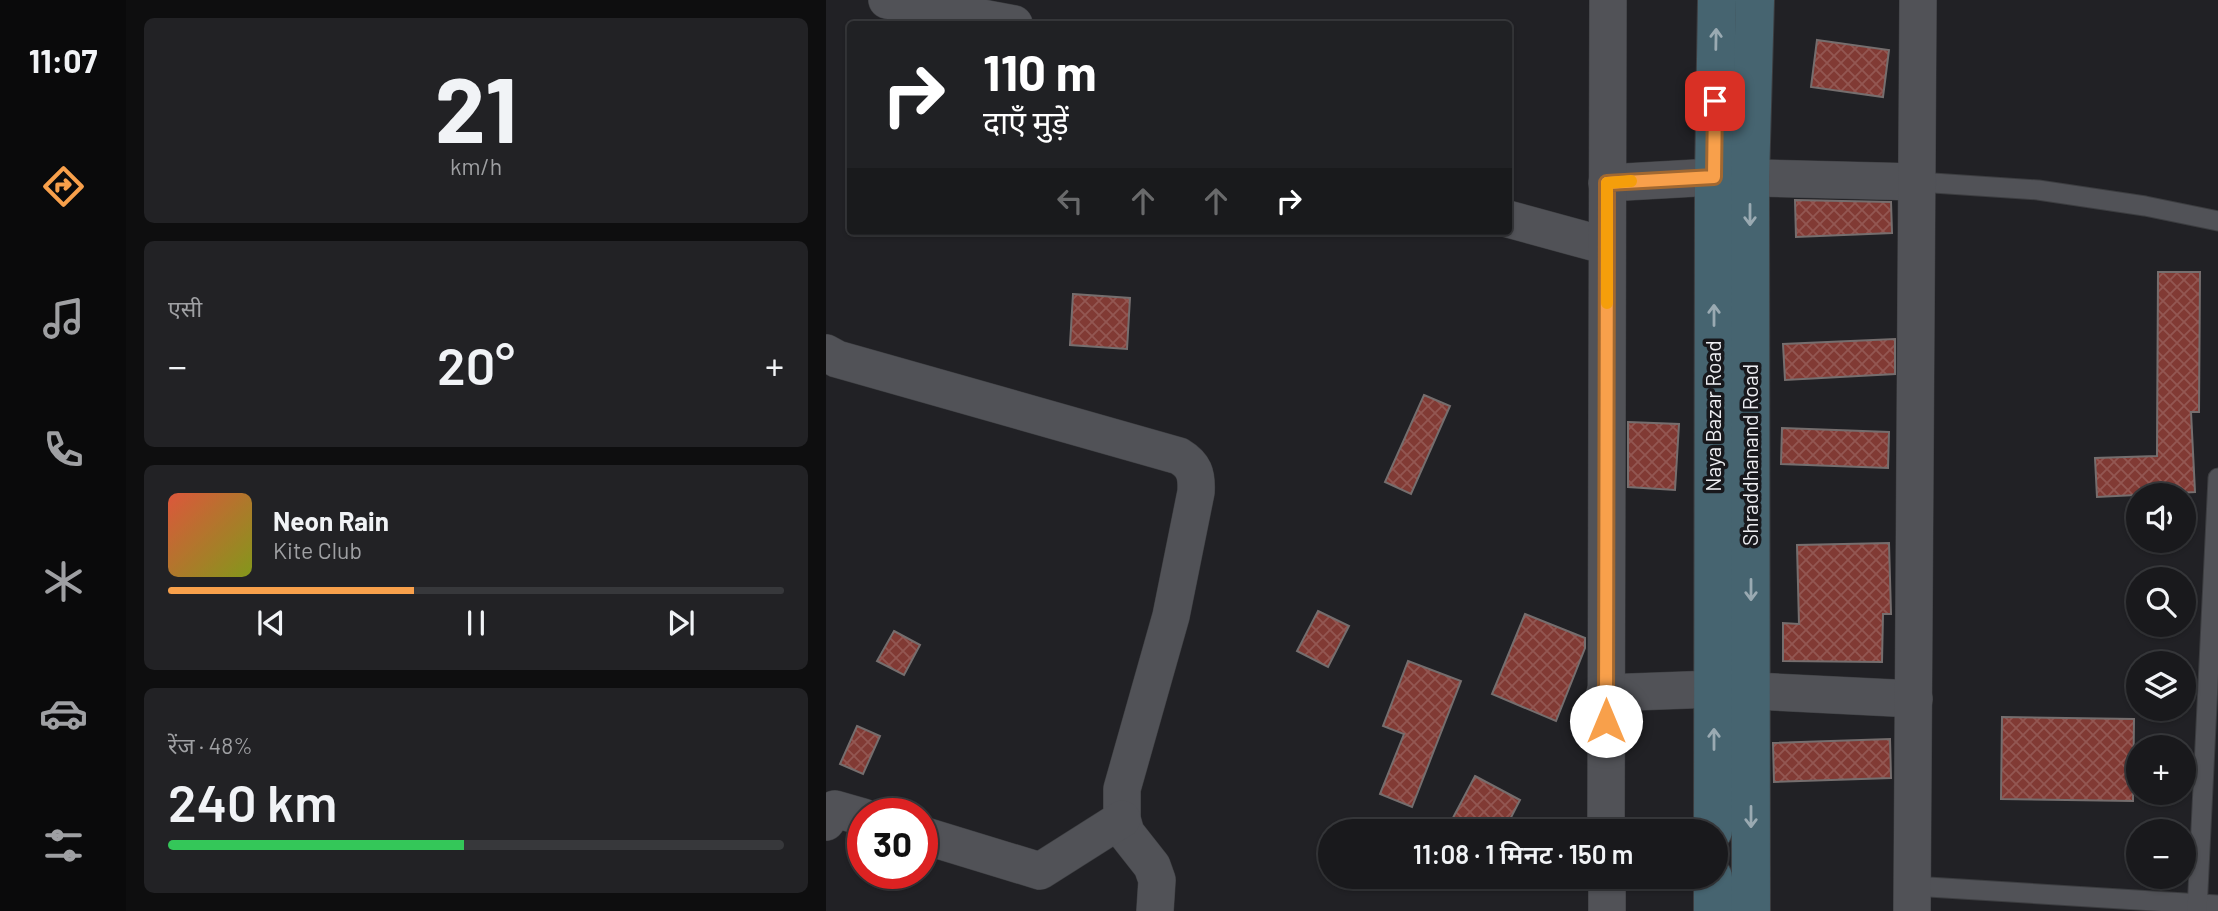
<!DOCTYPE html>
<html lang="hi">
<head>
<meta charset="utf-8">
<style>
  :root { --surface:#19191c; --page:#222225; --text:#f1f3f6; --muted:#9fa0a3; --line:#37383b; --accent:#f8a04b }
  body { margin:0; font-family:Barlow,"Noto Sans Devanagari",sans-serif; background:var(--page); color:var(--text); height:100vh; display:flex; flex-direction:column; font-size:26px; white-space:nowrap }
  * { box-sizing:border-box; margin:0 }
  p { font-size:23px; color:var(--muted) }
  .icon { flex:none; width:38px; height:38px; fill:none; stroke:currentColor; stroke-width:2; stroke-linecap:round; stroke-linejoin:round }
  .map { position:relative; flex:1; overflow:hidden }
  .drawer { display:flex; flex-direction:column; gap:18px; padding:18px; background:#0e0e0f; width:700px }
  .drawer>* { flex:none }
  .guide { position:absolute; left:21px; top:21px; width:665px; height:214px; border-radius:7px; box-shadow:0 2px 5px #0004,0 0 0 2px var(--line); background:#202124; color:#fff; overflow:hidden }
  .fabs { position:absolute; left:1300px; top:483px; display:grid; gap:14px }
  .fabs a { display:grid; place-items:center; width:70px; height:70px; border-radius:50%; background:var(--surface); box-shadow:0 2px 5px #0004,0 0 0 2px var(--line); font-size:35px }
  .speed { position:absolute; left:21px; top:798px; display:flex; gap:14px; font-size:35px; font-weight:700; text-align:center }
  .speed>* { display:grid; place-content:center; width:91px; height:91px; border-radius:50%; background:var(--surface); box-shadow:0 2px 5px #0004,0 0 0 2px var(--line); line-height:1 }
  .speed .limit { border:10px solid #d22; background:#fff; color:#111 }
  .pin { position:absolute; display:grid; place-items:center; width:60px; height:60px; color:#fff; margin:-30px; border-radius:14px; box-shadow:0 4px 10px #0006 }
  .me { position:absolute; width:77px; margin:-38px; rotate:0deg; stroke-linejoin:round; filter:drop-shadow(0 0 5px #0008) }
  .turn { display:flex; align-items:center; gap:24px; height:147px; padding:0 21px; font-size:32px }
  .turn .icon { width:91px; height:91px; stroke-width:2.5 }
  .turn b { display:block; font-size:49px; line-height:60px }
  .lanes { display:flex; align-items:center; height:66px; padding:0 21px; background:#0003; justify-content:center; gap:35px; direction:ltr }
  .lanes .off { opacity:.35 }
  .big { font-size:52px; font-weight:600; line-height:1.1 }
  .drawer .widget { flex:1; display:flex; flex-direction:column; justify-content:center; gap:10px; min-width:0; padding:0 24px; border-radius:10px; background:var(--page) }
  .drawer .dial { align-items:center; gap:0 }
  .dial b { font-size:91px; line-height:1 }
  .song { display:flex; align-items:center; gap:21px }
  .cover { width:84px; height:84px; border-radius:10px; background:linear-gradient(135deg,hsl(10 70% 55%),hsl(70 70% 35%)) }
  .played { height:7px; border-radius:4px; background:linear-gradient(90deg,var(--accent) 40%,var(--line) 40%) }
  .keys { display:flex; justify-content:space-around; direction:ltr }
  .heat { display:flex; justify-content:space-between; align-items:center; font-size:38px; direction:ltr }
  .charge { height:10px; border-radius:5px; background:linear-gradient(90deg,#34c759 48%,var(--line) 0) }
  .trip { position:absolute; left:492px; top:819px; width:410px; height:70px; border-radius:35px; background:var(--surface); box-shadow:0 2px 5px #0004,0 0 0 2px var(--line); font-weight:600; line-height:70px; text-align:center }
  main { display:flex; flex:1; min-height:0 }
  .dock { display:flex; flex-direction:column; width:126px; justify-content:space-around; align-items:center; background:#0a0a0b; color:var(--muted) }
  .dock .icon { width:49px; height:49px }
  .dock .current { color:var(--accent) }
  .dock b { font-size:32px; color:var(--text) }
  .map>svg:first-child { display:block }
</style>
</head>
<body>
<main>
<nav class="dock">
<b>11:07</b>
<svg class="icon current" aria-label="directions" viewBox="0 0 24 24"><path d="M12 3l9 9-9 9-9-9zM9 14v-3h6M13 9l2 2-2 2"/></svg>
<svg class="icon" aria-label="music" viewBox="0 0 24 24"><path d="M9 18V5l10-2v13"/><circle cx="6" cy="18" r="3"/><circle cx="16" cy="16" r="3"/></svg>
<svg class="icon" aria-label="phone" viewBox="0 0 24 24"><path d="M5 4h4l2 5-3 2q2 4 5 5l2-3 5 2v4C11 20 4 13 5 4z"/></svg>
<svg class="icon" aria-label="climate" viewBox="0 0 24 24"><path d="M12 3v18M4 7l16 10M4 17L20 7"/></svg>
<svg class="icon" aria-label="car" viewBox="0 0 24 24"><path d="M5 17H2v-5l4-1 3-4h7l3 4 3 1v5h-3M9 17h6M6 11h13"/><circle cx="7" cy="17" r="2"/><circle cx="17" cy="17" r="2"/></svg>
<svg class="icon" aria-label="filters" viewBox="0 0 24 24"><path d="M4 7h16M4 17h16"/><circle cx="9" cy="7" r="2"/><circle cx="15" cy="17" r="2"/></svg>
</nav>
<section class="drawer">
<div class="widget dial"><b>21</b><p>km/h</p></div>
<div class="widget"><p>एसी</p>
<div class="heat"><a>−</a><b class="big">20°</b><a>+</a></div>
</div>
<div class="widget">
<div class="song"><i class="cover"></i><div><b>Neon Rain</b><p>Kite Club</p></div></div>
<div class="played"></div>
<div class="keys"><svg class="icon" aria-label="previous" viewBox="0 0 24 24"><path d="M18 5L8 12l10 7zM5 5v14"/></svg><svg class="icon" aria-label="pause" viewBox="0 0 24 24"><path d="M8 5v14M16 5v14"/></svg><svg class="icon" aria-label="next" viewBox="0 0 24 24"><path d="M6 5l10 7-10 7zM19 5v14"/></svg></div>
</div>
<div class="widget"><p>रेंज · 48%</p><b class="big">240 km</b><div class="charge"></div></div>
</section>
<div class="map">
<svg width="1392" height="911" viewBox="0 0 1392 911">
  <defs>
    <pattern id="building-cross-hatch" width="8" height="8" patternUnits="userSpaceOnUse" patternTransform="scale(1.75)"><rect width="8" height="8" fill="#813a34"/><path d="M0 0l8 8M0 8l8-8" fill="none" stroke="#935752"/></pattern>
  </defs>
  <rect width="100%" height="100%" fill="#212125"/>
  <g fill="url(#building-cross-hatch)" stroke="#756e6e" stroke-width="2">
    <polygon points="991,40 1063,50 1057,97 985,87"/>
    <polygon points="969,200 1065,202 1066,233 970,237"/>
    <polygon points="1332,272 1374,272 1373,412 1365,412 1369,492 1271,497 1269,458 1331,456"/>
    <polygon points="247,294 304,298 301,349 244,345"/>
    <polygon points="1069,339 1069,374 959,380 957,344"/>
    <polygon points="598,395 624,406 585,494 559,482"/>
    <polygon points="802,422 853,424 849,490 802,487"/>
    <polygon points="956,428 1063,432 1062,468 955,464"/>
    <polygon points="1063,543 1065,614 1057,614 1056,662 957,661 957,623 973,624 971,545"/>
    <polygon points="492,611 523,626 502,667 471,651"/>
    <polygon points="699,614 759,638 759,648 730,721 666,694"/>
    <polygon points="68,631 94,645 78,675 51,661"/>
    <polygon points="582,661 635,681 586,807 554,794 578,734 557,726"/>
    <polygon points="1176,717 1308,719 1307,801 1175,799"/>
    <polygon points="31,726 54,736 37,774 14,764"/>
    <polygon points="1064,739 1065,778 948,782 947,743"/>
    <polygon points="649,776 694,800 678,831 620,831"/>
  </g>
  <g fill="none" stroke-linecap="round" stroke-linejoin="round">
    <g stroke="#3c3d40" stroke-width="21">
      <g id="lane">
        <polyline points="1092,182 1212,190 1319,206 1392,221"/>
        <polyline points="1086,886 1392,905"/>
        <polyline points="1371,911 1392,478"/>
      </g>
    </g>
    <g stroke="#3c3d40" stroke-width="38">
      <g id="street">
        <polyline points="61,0 188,24"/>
        <polyline points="781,183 888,177 1092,182"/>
        <polyline points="682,219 781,246"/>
        <path d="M0 353 11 359 353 456C368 465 371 474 370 492L345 616 296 789V819L300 833 326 866 331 880 329 911"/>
        <polyline points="779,693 888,689 1088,699"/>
        <polyline points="0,822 9,809 37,817"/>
        <polyline points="780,831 782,0"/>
        <polyline points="96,835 214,871 296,819"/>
        <polyline points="781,877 781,911"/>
        <polyline points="1086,911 1092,0"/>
      </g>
    </g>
    <g stroke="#3c3d40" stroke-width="40">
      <g id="secondary">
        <polyline points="887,831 888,177 891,0"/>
        <polyline points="887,911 887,877"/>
        <polyline points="925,911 924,178 929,0"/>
      </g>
    </g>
    <use href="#lane" stroke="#515257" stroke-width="19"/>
    <use href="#street" stroke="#515257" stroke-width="37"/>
    <use href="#secondary" stroke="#466470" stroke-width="38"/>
  </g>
  <defs><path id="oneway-shaft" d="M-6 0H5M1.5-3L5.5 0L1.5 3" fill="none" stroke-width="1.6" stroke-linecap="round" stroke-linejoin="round" transform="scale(1.75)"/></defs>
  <g stroke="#9aaab2">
    <use href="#oneway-shaft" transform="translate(890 39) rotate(-89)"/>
    <use href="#oneway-shaft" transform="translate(924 215) rotate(90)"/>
    <use href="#oneway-shaft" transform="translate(888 315) rotate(-90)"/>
    <use href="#oneway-shaft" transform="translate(925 590) rotate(90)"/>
    <use href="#oneway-shaft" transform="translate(888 739) rotate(-90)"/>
    <use href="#oneway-shaft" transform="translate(925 817) rotate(90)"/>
  </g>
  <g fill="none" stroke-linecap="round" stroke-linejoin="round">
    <g stroke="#a16831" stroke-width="18">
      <polyline id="route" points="780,721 781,183 888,177 889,101"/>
    </g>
    <use href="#route" stroke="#f8a04b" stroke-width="12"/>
    <polyline stroke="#f59e0b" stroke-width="12" points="781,303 781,183 805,181"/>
  </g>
  <g text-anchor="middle" stroke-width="7" stroke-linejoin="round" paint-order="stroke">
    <g font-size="21" fill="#efeff3" stroke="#18181c">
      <text transform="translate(888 416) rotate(-90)" y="7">Naya Bazar Road</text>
      <text transform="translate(925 455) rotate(-90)" y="7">Shraddhanand Road</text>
    </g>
  </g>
</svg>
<div class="fabs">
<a><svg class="icon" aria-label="sound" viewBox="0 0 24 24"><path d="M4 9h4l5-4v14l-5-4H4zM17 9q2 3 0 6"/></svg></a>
<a><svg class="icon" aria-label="search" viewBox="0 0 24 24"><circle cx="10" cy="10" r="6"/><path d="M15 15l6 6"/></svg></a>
<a><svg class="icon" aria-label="layers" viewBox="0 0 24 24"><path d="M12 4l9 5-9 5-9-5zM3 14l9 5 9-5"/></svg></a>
<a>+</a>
<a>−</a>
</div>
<div class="speed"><div class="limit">30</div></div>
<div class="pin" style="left:889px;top:101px;background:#d93025"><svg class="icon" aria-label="arrive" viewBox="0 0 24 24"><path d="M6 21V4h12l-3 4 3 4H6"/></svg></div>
<svg class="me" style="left:780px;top:721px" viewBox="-20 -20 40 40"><circle r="19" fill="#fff"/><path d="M0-13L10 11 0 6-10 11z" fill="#f8a04b"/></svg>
<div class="trip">11:08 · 1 मिनट · 150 m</div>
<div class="guide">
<div class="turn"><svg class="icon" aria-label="right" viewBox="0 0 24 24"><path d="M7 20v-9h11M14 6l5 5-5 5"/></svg><div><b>110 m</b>दाएँ मुड़ें</div></div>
<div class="lanes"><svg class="icon off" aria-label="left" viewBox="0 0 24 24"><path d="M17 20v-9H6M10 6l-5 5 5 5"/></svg><svg class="icon off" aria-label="ahead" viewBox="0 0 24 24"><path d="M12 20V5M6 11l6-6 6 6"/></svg><svg class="icon off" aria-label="ahead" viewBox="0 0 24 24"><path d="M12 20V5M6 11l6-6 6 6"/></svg><svg class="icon" aria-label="right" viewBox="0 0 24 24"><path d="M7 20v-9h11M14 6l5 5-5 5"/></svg></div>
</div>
</div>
</main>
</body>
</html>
